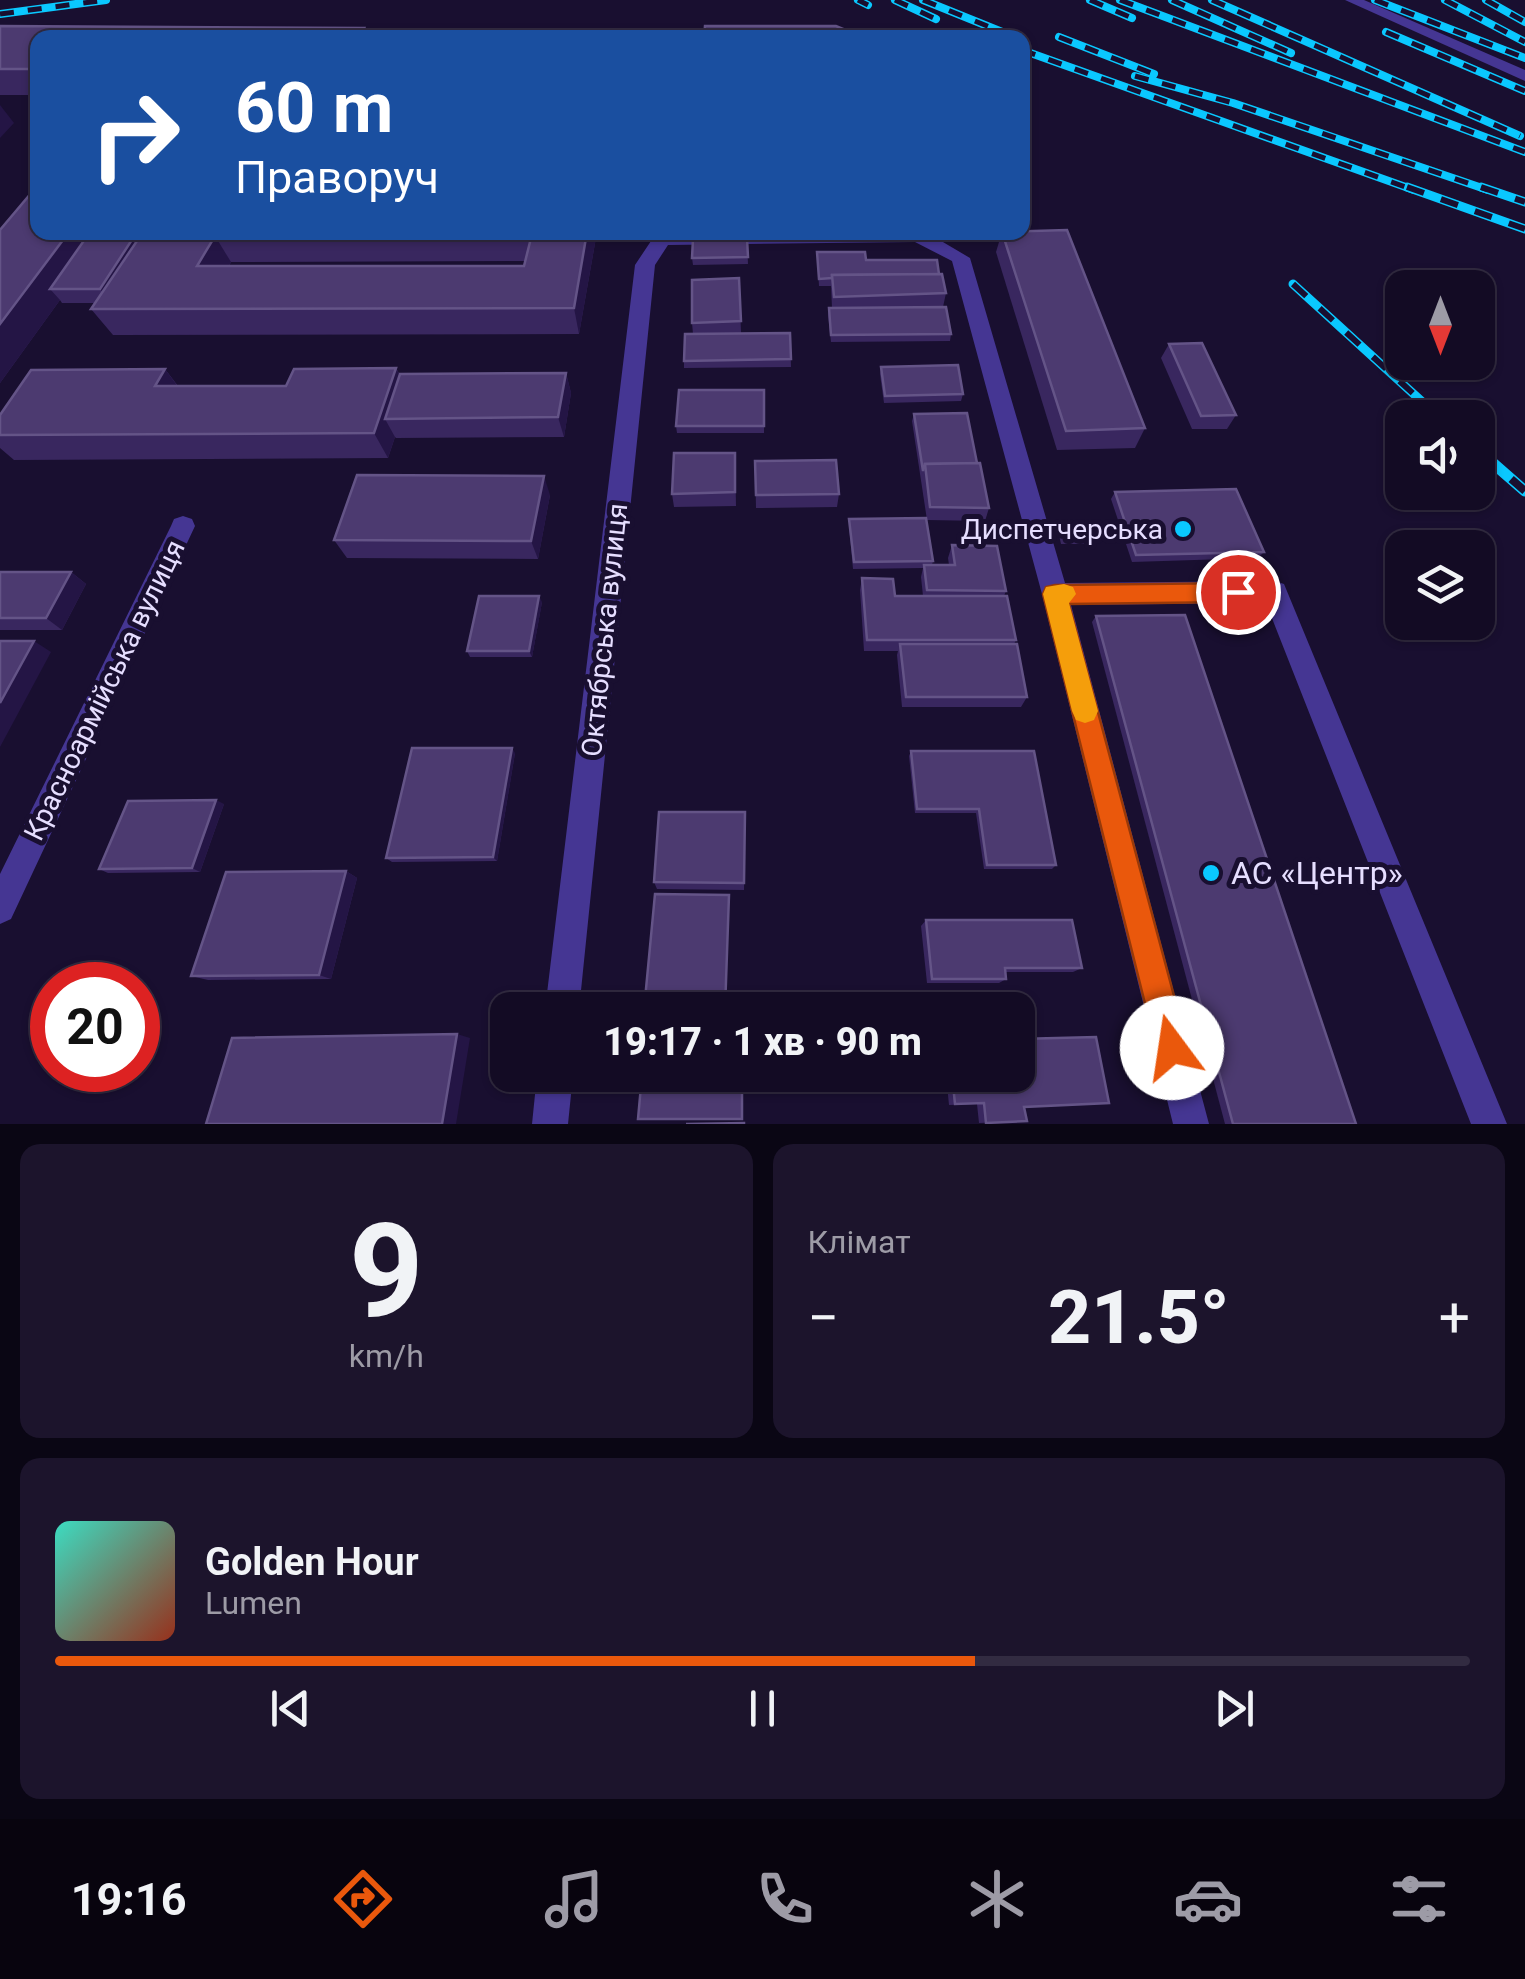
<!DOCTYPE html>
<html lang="uk">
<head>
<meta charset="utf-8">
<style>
  :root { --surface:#130b24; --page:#1c142c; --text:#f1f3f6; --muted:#9d9ba6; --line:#322b41; --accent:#ea580c }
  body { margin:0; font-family:Roboto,sans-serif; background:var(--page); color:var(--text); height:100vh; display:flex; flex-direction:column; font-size:38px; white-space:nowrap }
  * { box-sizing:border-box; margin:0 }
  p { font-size:32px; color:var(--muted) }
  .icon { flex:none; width:55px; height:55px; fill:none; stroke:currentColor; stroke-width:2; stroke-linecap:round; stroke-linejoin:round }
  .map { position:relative; height:1124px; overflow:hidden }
  .drawer { display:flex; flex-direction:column; gap:20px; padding:20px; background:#0a0614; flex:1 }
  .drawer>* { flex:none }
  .top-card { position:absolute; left:30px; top:30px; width:1000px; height:210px; border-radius:20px; box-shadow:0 2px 8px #0004,0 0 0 2px var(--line); background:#1a4fa0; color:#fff; overflow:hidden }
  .needle { width:65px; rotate:180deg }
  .fabs { position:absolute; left:1385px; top:270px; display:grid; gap:20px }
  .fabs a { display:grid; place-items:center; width:110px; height:110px; border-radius:20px; background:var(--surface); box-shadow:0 2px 8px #0004,0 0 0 2px var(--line); font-size:50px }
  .speed { position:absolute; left:30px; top:962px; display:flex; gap:20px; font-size:50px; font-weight:700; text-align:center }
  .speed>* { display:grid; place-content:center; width:130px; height:130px; border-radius:50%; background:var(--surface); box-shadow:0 2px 8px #0004,0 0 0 2px var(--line); line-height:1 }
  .speed .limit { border:15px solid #d22; background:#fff; color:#111 }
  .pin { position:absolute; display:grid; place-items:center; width:85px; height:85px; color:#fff; margin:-42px; border:5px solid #fff; border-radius:50%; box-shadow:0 2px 10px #0007 }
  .me { position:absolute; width:110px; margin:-55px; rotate:346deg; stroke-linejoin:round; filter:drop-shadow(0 0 8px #0008) }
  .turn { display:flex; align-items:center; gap:35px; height:210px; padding:0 40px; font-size:45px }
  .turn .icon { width:130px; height:130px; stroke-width:2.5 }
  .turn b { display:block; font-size:70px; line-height:85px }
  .big { font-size:75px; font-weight:800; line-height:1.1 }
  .drawer .tile { flex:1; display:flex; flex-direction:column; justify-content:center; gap:15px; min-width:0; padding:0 35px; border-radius:20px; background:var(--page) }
  .drawer .dial { align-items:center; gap:0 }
  .dial b { font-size:130px; line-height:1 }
  .song { display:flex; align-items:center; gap:30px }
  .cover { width:120px; height:120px; border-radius:15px; background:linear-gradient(135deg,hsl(170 70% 55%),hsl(10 70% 35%)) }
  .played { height:10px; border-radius:5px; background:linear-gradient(90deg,var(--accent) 65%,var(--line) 65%) }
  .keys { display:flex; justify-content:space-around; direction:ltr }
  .heat { display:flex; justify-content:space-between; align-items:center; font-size:55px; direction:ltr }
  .drawer .tiles { flex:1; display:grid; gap:20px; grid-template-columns:1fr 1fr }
  .tile:last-child { grid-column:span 2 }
  .trip { position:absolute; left:490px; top:992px; width:545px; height:100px; border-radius:20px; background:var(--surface); box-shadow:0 2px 8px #0004,0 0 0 2px var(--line); font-weight:800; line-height:100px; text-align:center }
  .dock { display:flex; height:160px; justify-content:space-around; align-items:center; background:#08040e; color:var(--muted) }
  .dock .icon { width:70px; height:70px }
  .dock .active { color:var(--accent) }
  .dock b { font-size:45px; color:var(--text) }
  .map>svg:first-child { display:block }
</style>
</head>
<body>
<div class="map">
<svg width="1525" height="1124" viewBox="0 0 1525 1124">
  <rect width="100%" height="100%" fill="#190f30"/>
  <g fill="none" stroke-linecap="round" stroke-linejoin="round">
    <g fill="#453693" fill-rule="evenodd">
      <polygon points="1345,0 1364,0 1525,70 1525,81"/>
      <polygon points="926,232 970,258 1065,583 1275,581 1284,584 1507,1124 1471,1124 1266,603 1071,605 1209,1124 1173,1124 1042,594 952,261 915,242 668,245 655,265 579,1010 545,1010 635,265 655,235 662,233"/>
      <polygon points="183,516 192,519 195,526 11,919 0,924 0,874 171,526 174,519"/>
      <polygon points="537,1075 573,1075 568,1124 532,1124"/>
    </g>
    <g stroke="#0ac8ff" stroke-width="8">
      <g id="rail-far2">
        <polyline points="858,0 868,5"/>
        <polyline points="895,0 936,19"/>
        <polyline points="923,0 1017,38"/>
        <polyline points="1090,0 1132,18"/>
        <polyline points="1120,0 1525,152"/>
        <polyline points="1172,0 1291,53"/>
        <polyline points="1212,0 1520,136"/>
        <polyline points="1375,0 1525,58"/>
        <polyline points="1445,0 1525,42"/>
        <polyline points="1486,0 1525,22"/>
        <polyline points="0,14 106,0"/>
        <polyline points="1386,32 1525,91"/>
        <polyline points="1059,37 1154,74"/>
        <polyline points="1022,50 1414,190"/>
        <polyline points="1135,76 1233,103 1488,190"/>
      </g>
    </g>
    <g stroke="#0ac8ff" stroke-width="9">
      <g id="rail-far1">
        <polyline points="1407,187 1525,229"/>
        <polyline points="1481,187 1525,202"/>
        <polyline points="1293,284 1440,418"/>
      </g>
    </g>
    <g stroke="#0ac8ff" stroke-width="11">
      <polyline id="rail" points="1478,450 1525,491"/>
    </g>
    <use href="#rail-far2" stroke="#190f30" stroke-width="5" stroke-dasharray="14" stroke-linecap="butt"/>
    <use href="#rail-far1" stroke="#190f30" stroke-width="6" stroke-dasharray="18" stroke-linecap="butt"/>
    <use href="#rail" stroke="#190f30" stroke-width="8" stroke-dasharray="22" stroke-linecap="butt"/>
  </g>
  <g fill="#39275f" fill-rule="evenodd">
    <polygon points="0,26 38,38 38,95 0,95"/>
    <path d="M0 230 38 232H597L579 334 113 335 91 309 96 303H62L60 300 0 383ZM526 261 524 266H229L231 262Z"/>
    <polygon points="1002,232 1145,428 1135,448 1057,450 996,252"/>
    <polygon points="747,238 748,264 693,265 692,258"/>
    <polygon points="817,252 939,274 946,293 943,307 951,334 950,341 831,342 828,315 829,308 832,308 831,286 819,286"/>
    <polygon points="739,278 741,333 790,333 791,367 684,368 684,361 693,334 692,323"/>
    <polygon points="1169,344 1236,415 1227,429 1192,429 1161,358"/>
    <polygon points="881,367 963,394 961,401 884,403 880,374"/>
    <polygon points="396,368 400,375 566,373 571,393 564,437 396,438 395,437 388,458 14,460 0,448 0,415 165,369 178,386 286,386"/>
    <polygon points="764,390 764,433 677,433 676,426"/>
    <polygon points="914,414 977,463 989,508 985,521 927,520 912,421"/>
    <polygon points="735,453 736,506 674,507 672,494"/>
    <polygon points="755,461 839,494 837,507 756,508"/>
    <polygon points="1115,492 1264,552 1258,558 1132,562 1111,499"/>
    <polygon points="550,495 538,559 347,558 334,540"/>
    <polygon points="849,519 933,561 932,565 949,565 948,558 952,545 1006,591 1004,596 1016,640 1014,644 1027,697 1021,707 902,707 897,655 898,651 864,651 860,590 862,578 895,596 923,596 921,577 923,568 853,569 849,526"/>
    <polygon points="1061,524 1098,537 1095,544 1061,544 1058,530"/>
    <polygon points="0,572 71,572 86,584 62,630 0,630"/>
    <polygon points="542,602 532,657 470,657 467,651"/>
    <polygon points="1096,616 1356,1124 1225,1124 1092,622"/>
    <polygon points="911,751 1056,865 1052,869 984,869 976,813 915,813 909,756"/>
    <polygon points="515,753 497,861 392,862 386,858"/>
    <polygon points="224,804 200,872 108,873 99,869"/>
    <polygon points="745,820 744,890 657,889 654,882"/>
    <polygon points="346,871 357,878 331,979 208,980 191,976"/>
    <polygon points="926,920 1082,968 1073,972 1005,972 1006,979 999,983 927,983 921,926"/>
    <polygon points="946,1075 1018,1075 1027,1121 979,1123 977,1104 949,1105"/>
  </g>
  <g fill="#241545">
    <polygon points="364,28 368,38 358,38"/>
    <polygon points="0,105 14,123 0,138"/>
    <polygon points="69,232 108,232 50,289 60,300 0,383 0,324"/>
    <polygon points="137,232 148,232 112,303 100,289"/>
    <polygon points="587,232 597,232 579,334 574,308"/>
    <polygon points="215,236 231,262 214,293 197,266"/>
    <polygon points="396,368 409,394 385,419 395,437 388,458 374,433"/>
    <polygon points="165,369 184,395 155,386"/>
    <polygon points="566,373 571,393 564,437 558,417"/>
    <polygon points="544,476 550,495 538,559 531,541"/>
    <polygon points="71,572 86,584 62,630 46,618"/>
    <polygon points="539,596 542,602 532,657 529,651"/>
    <polygon points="34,641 51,652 0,747 0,703"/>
    <polygon points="512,748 515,753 497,861 493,857"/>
    <polygon points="216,800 224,804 200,872 192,868"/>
    <polygon points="346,871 357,878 331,979 319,975"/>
    <polygon points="457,1034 470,1038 456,1124 442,1124"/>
  </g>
  <g fill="#4c3a70" stroke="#645487" stroke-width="2.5" fill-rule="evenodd">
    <polygon points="0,26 364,28 358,38 38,38 38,69 0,69"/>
    <polygon points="705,26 836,26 865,38 704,38"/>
    <polygon points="38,185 38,232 69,232 0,324 0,230"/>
    <polygon points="1067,230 1145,428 1066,431 1002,232"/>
    <polygon points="90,232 137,232 100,289 50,289"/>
    <path d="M143 232H587L574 308 91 309ZM532 234 524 266H197L215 236Z"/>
    <polygon points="747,238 748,257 692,258 693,239"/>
    <polygon points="817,252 865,252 866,260 937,260 939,274 832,275 832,278 819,279"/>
    <polygon points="942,274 946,293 834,297 832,275"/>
    <polygon points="739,278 741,321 692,323 692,280"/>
    <polygon points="946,307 951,334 831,335 829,308"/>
    <polygon points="790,333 791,359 684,361 685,334"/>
    <polygon points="1202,343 1236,415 1201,416 1169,344"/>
    <polygon points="958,365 963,394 885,396 881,367"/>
    <polygon points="396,368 374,433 0,435 0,415 31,370 165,369 155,386 286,386 294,369"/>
    <polygon points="566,373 558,417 385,419 400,374"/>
    <polygon points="679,390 764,390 764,426 676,426"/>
    <polygon points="967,413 977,463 925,464 923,471 914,414"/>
    <polygon points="674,453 735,453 735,492 672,494"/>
    <polygon points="836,460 839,494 756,495 755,461"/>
    <polygon points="980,463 989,508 930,507 925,464"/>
    <polygon points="357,475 544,476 531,541 334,540"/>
    <polygon points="1236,489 1264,552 1136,555 1115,492"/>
    <polygon points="926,518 933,561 854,562 849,519"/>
    <polygon points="1094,523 1098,537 1065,538 1061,524"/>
    <polygon points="952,545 997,546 1006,591 927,590 924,565 955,565"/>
    <polygon points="0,572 71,572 46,618 0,618"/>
    <polygon points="862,578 893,579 895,596 1007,596 1016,640 867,640"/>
    <polygon points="479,596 539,596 529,651 467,651"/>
    <polygon points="1185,615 1356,1124 1233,1124 1096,616"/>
    <polygon points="0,641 34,641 0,703"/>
    <polygon points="900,644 1017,644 1027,697 906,697"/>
    <polygon points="412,748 512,748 493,857 386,858"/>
    <polygon points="911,751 1034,751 1056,865 987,865 979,809 917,809"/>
    <polygon points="216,800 192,868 99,869 128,801"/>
    <polygon points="659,812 745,812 744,883 654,882"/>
    <polygon points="346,871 319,975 191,976 226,872"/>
    <polygon points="655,894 729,895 725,1010 644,1010"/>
    <polygon points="926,920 1072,920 1082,968 1005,968 1006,979 932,979"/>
    <polygon points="457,1034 442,1124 206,1124 232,1038"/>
    <polygon points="1096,1037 1109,1103 1024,1107 1027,1121 986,1123 984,1103 955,1104 952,1075 1018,1075 1018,1039"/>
    <polygon points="642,1075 742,1075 742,1119 638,1119"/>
    <polygon points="744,1123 744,1124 686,1124"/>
  </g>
  <polygon fill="#ea580c" stroke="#983908" stroke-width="2.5" points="1238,583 1247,586 1250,592 1247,599 1238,602 1069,604 1188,1048 1183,1059 1172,1064 1161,1059 1156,1048 1043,594 1046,587 1055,585"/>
  <polygon fill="#f59e0b" points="1064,584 1073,587 1076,594 1069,603 1098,711 1094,720 1085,723 1076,720 1072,711 1043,594 1046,587"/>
  <g fill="#0ac8ff" stroke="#190f30" stroke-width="4">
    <circle cx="1183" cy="529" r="10"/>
    <circle cx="1211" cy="873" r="10"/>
  </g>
  <g text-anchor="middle" stroke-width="10" stroke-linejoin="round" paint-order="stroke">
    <g font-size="28" fill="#e6deff" stroke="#190f30" text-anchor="end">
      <text x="1163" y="539">Диспетчерська</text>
    </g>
    <g font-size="28" fill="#e6deff" stroke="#190f30">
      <text transform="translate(604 630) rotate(-84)" y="10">Октябрська вулиця</text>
      <text transform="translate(104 690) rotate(-64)" y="10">Красноармійська вулиця</text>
    </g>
    <g font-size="32" fill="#e6deff" stroke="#190f30" text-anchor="start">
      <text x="1231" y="884">АС «Центр»</text>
    </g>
  </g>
</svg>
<div class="fabs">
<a><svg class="needle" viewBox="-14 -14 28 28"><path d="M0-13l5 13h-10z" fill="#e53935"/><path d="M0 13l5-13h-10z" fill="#9d9ba6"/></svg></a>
<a><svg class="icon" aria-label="sound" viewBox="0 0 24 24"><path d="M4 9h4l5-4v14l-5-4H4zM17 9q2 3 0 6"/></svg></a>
<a><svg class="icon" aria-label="layers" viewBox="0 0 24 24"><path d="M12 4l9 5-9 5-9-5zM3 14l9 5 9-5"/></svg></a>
</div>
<div class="speed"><div class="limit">20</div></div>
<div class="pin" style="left:1238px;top:592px;background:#d93025"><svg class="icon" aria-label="arrive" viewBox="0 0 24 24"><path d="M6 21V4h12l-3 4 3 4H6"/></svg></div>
<svg class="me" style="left:1172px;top:1048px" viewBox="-20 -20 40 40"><circle r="19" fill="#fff"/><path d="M0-13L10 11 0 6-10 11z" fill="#ea580c"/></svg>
<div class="trip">19:17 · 1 хв · 90 m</div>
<div class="top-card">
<div class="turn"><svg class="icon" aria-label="right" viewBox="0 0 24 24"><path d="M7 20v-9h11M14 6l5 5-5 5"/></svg><div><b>60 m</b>Праворуч</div></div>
</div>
</div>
<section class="drawer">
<div class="tiles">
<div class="tile dial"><b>9</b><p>km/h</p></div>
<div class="tile"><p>Клімат</p>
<div class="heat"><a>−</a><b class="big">21.5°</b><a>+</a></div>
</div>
<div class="tile">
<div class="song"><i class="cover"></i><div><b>Golden Hour</b><p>Lumen</p></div></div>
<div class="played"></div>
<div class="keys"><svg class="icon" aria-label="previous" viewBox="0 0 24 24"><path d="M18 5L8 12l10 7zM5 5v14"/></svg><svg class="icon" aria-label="pause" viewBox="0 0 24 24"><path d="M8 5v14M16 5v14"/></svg><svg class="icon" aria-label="next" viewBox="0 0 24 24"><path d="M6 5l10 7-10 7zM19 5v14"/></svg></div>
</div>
</div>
</section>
<nav class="dock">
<b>19:16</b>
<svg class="icon active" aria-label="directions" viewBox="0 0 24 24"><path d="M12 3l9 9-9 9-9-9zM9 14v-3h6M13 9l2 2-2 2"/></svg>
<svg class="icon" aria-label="music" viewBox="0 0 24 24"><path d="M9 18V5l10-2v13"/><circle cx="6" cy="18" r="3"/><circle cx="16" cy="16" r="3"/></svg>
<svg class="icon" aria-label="phone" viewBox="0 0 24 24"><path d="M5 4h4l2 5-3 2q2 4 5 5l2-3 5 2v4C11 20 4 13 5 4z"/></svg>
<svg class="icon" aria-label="climate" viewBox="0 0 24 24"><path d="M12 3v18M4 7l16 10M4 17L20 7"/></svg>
<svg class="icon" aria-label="car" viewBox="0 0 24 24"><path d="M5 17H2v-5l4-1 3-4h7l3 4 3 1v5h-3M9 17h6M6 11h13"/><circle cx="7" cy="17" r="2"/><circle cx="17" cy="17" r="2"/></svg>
<svg class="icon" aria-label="filters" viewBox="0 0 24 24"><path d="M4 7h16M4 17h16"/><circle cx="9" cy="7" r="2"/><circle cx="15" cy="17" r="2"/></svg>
</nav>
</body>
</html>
